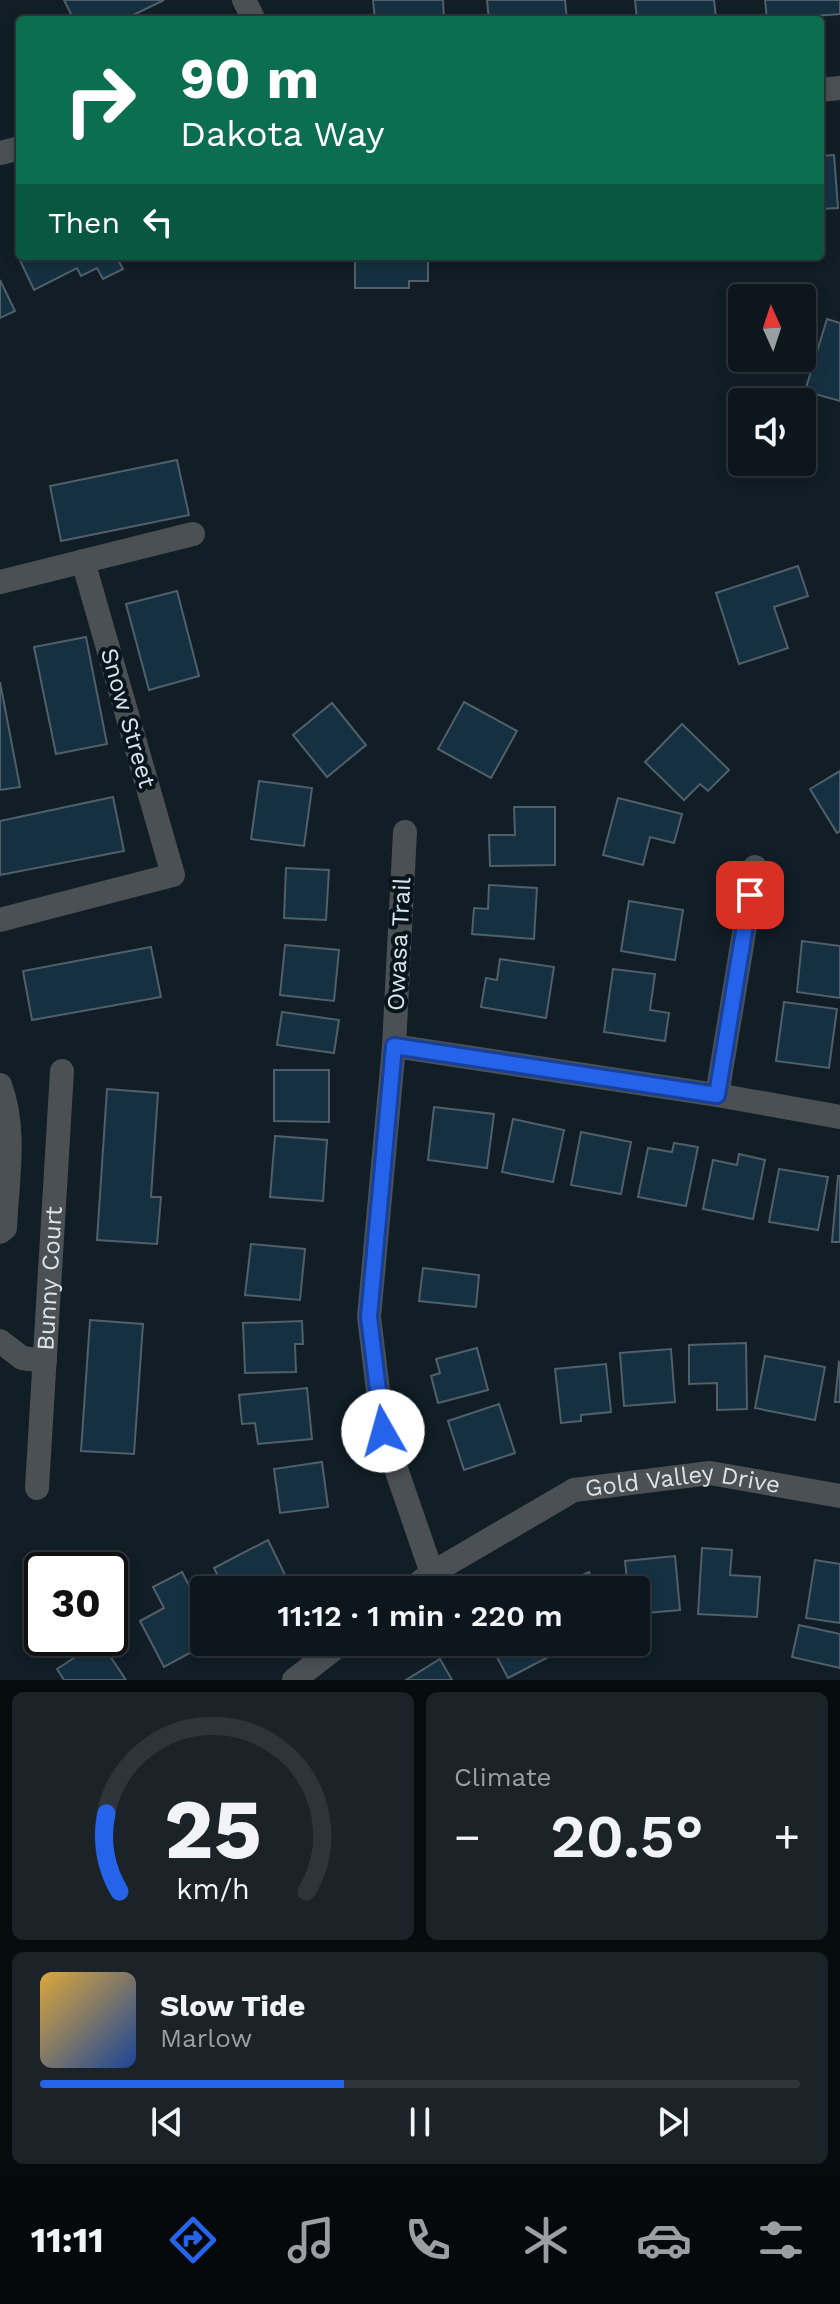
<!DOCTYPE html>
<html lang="en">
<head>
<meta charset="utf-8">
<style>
  :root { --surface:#0d161c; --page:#1b2329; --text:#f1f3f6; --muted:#9a9fa3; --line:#2d353b; --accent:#2563eb }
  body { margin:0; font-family:"Work Sans",sans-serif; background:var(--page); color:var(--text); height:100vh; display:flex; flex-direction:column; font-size:30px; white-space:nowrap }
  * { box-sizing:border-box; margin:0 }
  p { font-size:26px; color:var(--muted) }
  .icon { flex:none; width:44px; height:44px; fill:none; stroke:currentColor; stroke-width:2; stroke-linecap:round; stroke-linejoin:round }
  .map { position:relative; height:1680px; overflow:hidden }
  .details { display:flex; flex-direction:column; gap:12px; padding:12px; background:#070c0f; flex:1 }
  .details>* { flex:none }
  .banner { position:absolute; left:16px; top:16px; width:808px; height:244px; border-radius:8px; box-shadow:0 4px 12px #0003,0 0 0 2px var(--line); background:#0b6e4f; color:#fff; overflow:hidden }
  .needle { width:52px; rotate:357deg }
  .controls { position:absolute; left:728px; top:284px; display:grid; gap:16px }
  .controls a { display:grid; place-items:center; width:88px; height:88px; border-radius:8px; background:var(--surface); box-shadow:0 4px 12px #0003,0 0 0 2px var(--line); font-size:40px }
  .speed { position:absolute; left:24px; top:1552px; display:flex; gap:16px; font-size:40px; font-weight:700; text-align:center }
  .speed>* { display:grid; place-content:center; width:104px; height:104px; border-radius:50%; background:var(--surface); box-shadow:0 4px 12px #0003,0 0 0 2px var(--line); line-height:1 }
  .speed .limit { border:4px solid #111; border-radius:12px; background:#fff; color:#111 }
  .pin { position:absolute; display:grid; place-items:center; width:68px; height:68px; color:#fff; margin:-34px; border-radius:16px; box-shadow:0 4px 12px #0006 }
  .me { position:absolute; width:88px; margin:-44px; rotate:353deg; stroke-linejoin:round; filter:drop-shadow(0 0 6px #0008) }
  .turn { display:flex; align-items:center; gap:28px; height:168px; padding:0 32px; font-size:36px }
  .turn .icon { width:104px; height:104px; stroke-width:2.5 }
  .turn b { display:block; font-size:56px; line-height:68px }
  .then { display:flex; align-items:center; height:76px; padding:0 32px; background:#0003; gap:16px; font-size:30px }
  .big { font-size:60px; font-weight:600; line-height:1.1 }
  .details .tile { flex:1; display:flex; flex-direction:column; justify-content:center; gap:12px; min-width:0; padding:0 28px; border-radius:12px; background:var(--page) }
  .details .dial { align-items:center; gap:0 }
  .dial svg { height:208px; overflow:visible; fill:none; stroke:var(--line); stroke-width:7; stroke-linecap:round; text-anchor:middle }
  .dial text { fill:var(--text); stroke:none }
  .song { display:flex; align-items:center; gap:24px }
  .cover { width:96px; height:96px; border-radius:12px; background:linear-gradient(135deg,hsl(40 70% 55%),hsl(220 70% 35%)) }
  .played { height:8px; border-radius:4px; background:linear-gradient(90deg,var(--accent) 40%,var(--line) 40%) }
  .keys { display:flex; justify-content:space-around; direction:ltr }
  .heat { display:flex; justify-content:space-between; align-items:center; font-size:44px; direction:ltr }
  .details .tiles { flex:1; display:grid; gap:12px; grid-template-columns:1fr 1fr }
  .tile:last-child { grid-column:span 2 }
  .trip { position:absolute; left:190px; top:1576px; width:460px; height:80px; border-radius:8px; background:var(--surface); box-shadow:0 4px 12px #0003,0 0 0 2px var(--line); font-weight:600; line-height:80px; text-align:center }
  .tab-bar { display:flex; height:128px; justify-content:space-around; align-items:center; background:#05090b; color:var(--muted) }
  .tab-bar .icon { width:56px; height:56px }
  .tab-bar .current { color:var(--accent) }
  .tab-bar b { font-size:36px; color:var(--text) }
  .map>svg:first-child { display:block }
</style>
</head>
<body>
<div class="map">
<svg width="840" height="1680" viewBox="0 0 840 1680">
  <rect width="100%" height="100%" fill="#111e26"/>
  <g fill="#153141" stroke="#505f69" stroke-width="2">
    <polygon points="64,0 164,0 123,20 74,20"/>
    <polygon points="373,0 443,0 444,20 375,20"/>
    <polygon points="487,0 565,0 567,20 489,20"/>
    <polygon points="635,0 714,0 716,18 637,20"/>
    <polygon points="765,0 840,0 840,14 767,20"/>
    <polygon points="834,155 838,208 820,209 820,156"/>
    <polygon points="24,256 116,256 123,269 103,279 97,268 81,276 77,268 34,290 19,258"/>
    <polygon points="355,256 428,256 428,281 409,281 409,288 355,288"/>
    <polygon points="0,280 15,311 0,318"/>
    <polygon points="827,319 840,323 840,401 805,391"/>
    <polygon points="177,460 189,515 61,541 50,486"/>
    <polygon points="798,566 808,596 774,607 788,648 739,664 716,593"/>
    <polygon points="177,591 199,676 149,690 126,604"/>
    <polygon points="86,637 107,744 56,754 34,647"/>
    <polygon points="0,682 20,787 0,790"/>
    <polygon points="464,702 517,731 491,778 438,749"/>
    <polygon points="332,703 366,745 327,777 293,735"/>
    <polygon points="682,724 729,770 708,791 700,784 684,800 645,762"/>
    <polygon points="840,771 840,831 837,833 810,789"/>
    <polygon points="259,781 312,788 304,846 251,839"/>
    <polygon points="113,797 124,851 0,875 0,821"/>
    <polygon points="618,798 682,814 674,843 650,837 643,865 603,855"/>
    <polygon points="514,807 555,807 555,865 490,866 489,835 515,835"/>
    <polygon points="286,868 329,870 326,920 284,918"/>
    <polygon points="489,885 537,888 534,939 472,934 474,908 488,909"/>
    <polygon points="629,901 683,910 675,960 621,951"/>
    <polygon points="802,941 840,946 840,998 797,992"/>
    <polygon points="285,945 339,950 334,1001 280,995"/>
    <polygon points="151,947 161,997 32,1020 23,971"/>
    <polygon points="500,959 554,967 546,1018 481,1007 486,978 497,980"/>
    <polygon points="613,969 655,974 650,1010 669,1013 665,1041 604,1032"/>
    <polygon points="784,1002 837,1009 829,1068 776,1061"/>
    <polygon points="282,1012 339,1020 334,1053 277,1045"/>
    <polygon points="274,1070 329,1070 329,1122 274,1121"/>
    <polygon points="107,1089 158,1093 151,1197 161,1197 157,1244 97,1240"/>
    <polygon points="434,1107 494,1114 487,1168 428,1160"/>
    <polygon points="513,1119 564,1130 553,1182 502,1172"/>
    <polygon points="581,1132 631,1142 621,1194 571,1185"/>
    <polygon points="275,1136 327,1140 323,1201 270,1197"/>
    <polygon points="674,1143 698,1147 686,1206 638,1197 648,1148 672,1152"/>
    <polygon points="739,1154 765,1160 753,1219 703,1209 713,1160 737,1165"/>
    <polygon points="779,1169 828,1177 818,1230 769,1222"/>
    <polygon points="838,1176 840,1176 840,1242 832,1242"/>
    <polygon points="251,1244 305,1249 300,1300 245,1295"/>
    <polygon points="423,1268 479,1275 476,1307 419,1301"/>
    <polygon points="90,1320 143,1324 134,1454 81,1451"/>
    <polygon points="302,1321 303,1344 295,1344 296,1372 245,1373 243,1323"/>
    <polygon points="746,1343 747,1409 717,1410 717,1383 689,1384 689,1345"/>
    <polygon points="477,1348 488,1390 438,1403 431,1376 440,1373 436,1359"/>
    <polygon points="671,1349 675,1402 624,1406 620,1353"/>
    <polygon points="765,1356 825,1367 815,1420 755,1408"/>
    <polygon points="839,1362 840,1363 840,1402 835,1402"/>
    <polygon points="606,1364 611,1412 581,1415 581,1421 561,1423 555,1369"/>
    <polygon points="307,1388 312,1439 258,1444 255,1423 242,1424 239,1395"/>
    <polygon points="499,1404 515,1453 464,1470 448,1421"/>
    <polygon points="322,1462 328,1507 280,1513 274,1469"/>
    <polygon points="268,1540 291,1587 225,1590 214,1568"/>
    <polygon points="702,1548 732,1550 730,1575 760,1577 757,1617 698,1614"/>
    <polygon points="675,1556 680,1610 636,1614 636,1590 628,1590 625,1561"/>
    <polygon points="815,1560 840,1564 840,1623 806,1618"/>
    <polygon points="182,1572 204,1614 204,1642 210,1642 164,1667 140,1621 164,1608 153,1587"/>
    <polygon points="589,1572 597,1590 548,1590"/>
    <polygon points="799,1625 840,1634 840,1668 792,1657"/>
    <polygon points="100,1641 126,1680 64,1680 57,1669"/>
    <polygon points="489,1642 547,1642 554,1654 508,1678"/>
    <polygon points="440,1659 452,1680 406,1680"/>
  </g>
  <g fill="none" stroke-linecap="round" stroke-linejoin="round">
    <g stroke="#4a5054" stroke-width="24">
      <polyline points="244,0 254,20"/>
      <polyline points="820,90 840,88"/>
      <polyline points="0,153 20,148"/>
      <polyline points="0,582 193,534"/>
      <polyline points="405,832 394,1046 369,1317 383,1431 432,1573"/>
      <polyline points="0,920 173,875 83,561"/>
      <polyline points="394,1046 717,1095 840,1117"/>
      <path d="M0 1085C17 1131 7 1180 5 1228L0 1232"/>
      <polyline points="717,1095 755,867"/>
      <polyline points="0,1341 22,1358 45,1361"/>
      <path id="s1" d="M37 1488 62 1071"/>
      <path id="s2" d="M410 1590 432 1573 574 1490 710 1473 840 1496"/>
      <polyline points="294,1680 343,1642"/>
    </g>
  </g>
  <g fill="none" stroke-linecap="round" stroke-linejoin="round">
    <g stroke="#184099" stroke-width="20">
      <polyline id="route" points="383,1431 369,1317 394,1046 717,1095 750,895"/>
    </g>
    <use href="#route" stroke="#2563eb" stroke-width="14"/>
  </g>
  <g text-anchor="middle" stroke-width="8" stroke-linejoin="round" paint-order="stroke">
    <g font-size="24" fill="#dce4ea" stroke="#08151c">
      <text transform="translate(128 718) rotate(74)" y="8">Snow Street</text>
      <text transform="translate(399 944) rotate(-87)" y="8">Owasa Trail</text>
      <text dy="8" stroke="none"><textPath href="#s1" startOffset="210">Bunny Court</textPath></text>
      <text dy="8" stroke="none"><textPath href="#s2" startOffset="302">Gold Valley Drive</textPath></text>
    </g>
  </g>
</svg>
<div class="controls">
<a><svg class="needle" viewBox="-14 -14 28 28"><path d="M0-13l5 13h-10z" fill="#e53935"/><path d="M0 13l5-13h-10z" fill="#9a9fa3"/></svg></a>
<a><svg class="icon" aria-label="sound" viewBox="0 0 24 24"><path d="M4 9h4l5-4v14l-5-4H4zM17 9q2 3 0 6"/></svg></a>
</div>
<div class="speed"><div class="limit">30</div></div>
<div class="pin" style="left:750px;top:895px;background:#d93025"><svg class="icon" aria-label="arrive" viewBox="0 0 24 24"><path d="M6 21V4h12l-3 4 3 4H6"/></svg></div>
<svg class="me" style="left:383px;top:1431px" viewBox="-20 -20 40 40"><circle r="19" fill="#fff"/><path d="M0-13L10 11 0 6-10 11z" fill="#2563eb"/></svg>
<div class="trip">11:12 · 1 min · 220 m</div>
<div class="banner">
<div class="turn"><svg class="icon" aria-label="right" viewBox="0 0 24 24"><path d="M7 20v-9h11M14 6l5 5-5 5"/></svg><div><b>90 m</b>Dakota Way</div></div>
<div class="then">Then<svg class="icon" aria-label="left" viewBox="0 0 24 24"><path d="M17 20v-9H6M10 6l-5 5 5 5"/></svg></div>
</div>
</div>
<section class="details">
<div class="tiles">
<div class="tile dial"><svg viewBox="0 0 100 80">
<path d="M14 69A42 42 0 1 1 86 69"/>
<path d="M14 69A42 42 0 0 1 9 39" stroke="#2563eb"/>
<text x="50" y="56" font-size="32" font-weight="700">25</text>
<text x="50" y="72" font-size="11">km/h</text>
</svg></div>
<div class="tile"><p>Climate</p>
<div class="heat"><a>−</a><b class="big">20.5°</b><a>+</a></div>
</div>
<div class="tile">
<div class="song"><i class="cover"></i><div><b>Slow Tide</b><p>Marlow</p></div></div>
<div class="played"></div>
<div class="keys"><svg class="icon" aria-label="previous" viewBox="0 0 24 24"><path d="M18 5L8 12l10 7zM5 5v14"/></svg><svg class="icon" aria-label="pause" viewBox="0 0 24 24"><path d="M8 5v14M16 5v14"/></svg><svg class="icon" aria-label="next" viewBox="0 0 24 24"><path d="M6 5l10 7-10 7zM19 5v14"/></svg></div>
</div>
</div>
</section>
<nav class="tab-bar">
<b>11:11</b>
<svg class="icon current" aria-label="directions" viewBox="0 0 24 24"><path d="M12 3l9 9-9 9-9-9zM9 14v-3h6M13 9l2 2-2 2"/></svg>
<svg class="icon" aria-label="music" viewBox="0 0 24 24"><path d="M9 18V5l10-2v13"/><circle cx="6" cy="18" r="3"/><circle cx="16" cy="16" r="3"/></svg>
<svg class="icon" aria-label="phone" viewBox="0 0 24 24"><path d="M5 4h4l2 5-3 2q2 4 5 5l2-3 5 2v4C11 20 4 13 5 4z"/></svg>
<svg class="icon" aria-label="climate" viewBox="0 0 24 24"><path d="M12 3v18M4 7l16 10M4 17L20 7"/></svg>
<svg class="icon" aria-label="car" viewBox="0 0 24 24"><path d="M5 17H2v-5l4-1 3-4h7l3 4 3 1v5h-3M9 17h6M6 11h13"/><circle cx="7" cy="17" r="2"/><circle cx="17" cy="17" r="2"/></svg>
<svg class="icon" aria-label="filters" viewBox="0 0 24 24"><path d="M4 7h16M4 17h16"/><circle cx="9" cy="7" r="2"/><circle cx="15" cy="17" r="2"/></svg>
</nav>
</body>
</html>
